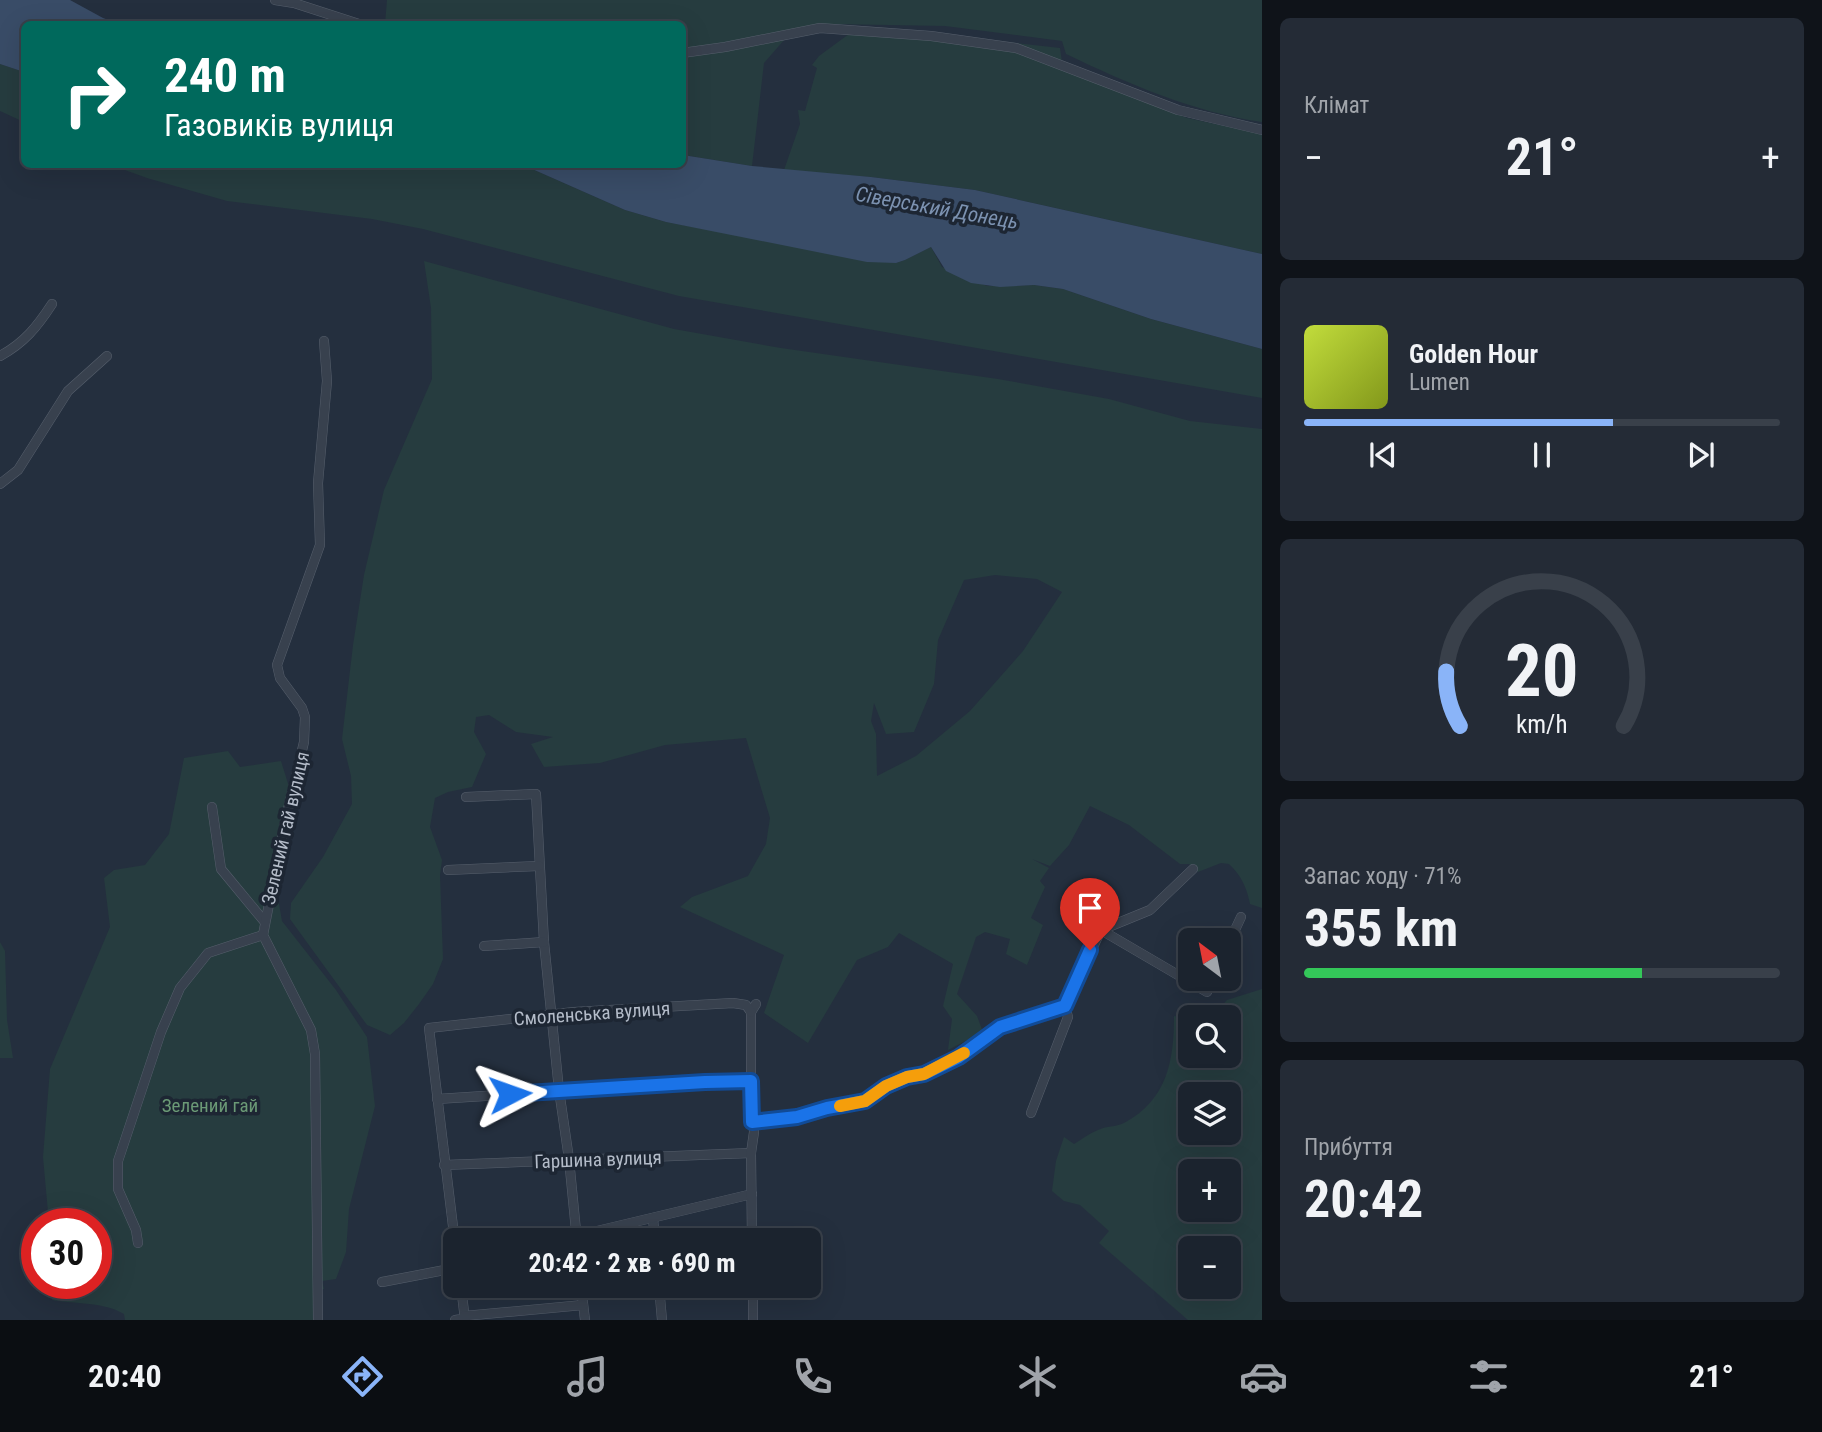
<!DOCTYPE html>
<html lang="uk">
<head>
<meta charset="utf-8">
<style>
  :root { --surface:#1b232e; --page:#242b36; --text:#f1f3f6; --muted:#a0a4aa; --line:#39404a; --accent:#8ab4f8 }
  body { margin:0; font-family:"Roboto Condensed",sans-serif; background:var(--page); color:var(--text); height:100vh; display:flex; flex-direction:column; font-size:26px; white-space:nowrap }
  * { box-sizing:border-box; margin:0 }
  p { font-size:23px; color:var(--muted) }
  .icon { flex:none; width:38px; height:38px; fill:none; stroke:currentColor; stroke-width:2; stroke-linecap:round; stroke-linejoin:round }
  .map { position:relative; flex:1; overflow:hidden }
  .panel { display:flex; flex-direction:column; gap:18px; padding:18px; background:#0f1319; width:560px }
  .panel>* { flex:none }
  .banner { position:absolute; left:21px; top:21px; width:665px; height:147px; border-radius:10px; box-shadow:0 7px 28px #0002,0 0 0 2px var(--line); background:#00695c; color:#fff; overflow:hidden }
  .needle { width:46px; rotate:328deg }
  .tools { position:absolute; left:1178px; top:928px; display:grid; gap:14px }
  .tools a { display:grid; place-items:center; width:63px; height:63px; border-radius:10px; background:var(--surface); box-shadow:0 7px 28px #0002,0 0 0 2px var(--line); font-size:35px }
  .speed { position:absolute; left:21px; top:1208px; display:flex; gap:14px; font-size:35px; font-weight:700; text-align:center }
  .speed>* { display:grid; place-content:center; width:91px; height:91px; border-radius:50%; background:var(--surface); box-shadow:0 7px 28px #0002,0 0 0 2px var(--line); line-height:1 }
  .speed .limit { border:10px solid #d22; background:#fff; color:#111 }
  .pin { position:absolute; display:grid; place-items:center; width:60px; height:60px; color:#fff; margin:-72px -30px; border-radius:50% 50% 50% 0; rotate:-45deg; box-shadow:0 0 7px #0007 }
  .pin .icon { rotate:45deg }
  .me { position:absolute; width:77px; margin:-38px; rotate:86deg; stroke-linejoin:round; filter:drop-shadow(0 0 5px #0008) }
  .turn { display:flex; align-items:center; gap:24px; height:147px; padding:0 28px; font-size:32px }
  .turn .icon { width:91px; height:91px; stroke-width:2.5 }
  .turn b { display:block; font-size:49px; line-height:60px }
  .big { font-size:52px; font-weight:700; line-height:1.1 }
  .panel .tile { flex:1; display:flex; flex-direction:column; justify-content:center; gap:10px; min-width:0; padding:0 24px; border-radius:10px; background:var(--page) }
  .panel .dial { align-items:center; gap:0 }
  .dial svg { height:182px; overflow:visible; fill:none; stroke:var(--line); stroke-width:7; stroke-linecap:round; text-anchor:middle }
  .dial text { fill:var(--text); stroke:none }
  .song { display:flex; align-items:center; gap:21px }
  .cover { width:84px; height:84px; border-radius:10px; background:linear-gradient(135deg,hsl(70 70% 55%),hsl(70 70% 35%)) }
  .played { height:7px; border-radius:4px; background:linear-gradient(90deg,var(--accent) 65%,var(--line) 65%) }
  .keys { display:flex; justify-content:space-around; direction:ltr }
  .heat { display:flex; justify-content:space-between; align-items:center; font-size:38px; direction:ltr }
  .charge { height:10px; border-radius:5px; background:linear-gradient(90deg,#34c759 71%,var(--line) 0) }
  .trip { position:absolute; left:443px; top:1228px; width:378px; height:70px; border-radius:10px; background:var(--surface); box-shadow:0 7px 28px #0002,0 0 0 2px var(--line); font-weight:700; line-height:70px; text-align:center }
  .tabs { display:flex; height:112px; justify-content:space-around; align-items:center; background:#0b0e12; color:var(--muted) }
  .tabs .icon { width:49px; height:49px }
  .tabs .active { color:var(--accent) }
  .tabs b { font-size:32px; color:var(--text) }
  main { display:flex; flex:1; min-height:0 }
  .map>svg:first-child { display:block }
</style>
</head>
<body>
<main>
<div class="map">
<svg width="1262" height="1320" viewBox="0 0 1262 1320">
  <rect width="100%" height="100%" fill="#242f3e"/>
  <g fill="#263c3f" fill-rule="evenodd">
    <path d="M387 0H1262V122C1193 112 1129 84 1066 54L1062 41 945 26 832 24 792 31 764 63 752 166 683 155 682 24H385Z"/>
    <polygon points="927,33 1060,48 1063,69 1187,118 1262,134 1262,254 975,190 871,177 784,170 800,124 798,110 805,111 817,68 812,65 819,56 849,34"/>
    <polygon points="0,64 24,72 24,122 0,111"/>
    <polygon points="420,164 421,167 434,168 432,165 523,165 625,210 666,222 896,263 905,260 931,247 942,267 987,286 1034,285 1063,289 1151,319 1262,349 1262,398 679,296 423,229 372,219 227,201 147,178 111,165"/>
    <path d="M424 261 674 329 781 348 998 379 1109 399 1190 421 1262 429V908L1250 904C1247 888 1241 875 1229 864L1221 863 1198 872 1189 864H1180L1129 825 1090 806 1069 845 1050 866 1032 859 1049 868 1040 881 1045 887 1031 918 1043 925 1027 965 1006 954 1010 939 985 932 976 937 957 994 977 1016 983 1032 948 1050 952 1019 943 1006 953 964 899 933 888 947 857 960 808 1043 764 1013 784 955 680 907 692 897 748 876 766 844 770 818 746 738 665 745 600 763 544 767 531 744 553 737 516 732 489 715 476 717 474 732 486 754 472 787 448 792 435 798 430 827 442 860 440 875 443 959 433 984 419 1004 404 1023 390 1035 367 1025 290 919 291 903 323 857 352 804 351 776 342 739 353 645 364 575 384 490 432 379 431 308ZM995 575 1037 579 1062 592 1023 651 970 711 916 756 877 776 876 734 871 721 874 703 886 734 914 732 934 684 938 640 964 580Z"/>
    <path d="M228 751 240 767 281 761 290 790 273 869 282 921 336 990 367 1037 375 1106 349 1209 346 1252 336 1279 322 1281 324 1289 313 1291 315 1320H125L124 1314C104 1302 75 1304 52 1300L51 1283H96V1223H49L43 1157 50 1069 110 927 104 878 114 870 145 865 169 834 184 758Z"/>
    <polygon points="0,942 5,951 7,1020 13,1058 0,1058"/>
    <path d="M1262 989V1320H1188L1099 1243 1109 1231 1080 1205 1064 1201 1052 1191 1056 1161 1064 1137 1074 1144C1082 1139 1090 1133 1098 1130 1106 1126 1116 1127 1124 1123 1167 1100 1174 1061 1174 1016L1190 1019V1055H1228V1017H1199L1218 1010 1227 1000ZM1190 1094H1228V1132H1190ZM1190 1171H1228V1209H1190ZM1190 1248H1228V1286H1190Z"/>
  </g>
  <g fill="#394c67">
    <polygon points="0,0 70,0 103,18 120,24 24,24 24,72 0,64"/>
    <polygon points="683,155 752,166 871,177 975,190 1262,254 1262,349 1151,319 1063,289 1034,285 1000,287 971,283 946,271 931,247 905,260 896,263 867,262 666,222 625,210 523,165 682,164"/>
  </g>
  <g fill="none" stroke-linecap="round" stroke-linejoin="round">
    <g stroke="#565f6c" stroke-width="10">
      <g id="minor">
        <polyline points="275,0 294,3 359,24"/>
        <polyline points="682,53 725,47 820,28 931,36 1016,48 1178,110 1262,130"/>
        <path d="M0 356C24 343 37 327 52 304"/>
        <polyline points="0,484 18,470 68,391 107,356"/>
        <polyline points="466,797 536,794 544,942 559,1090 569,1159 577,1241"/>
        <polyline points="212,807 221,869 264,921"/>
        <polyline points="448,870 539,866"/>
        <polyline points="1101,930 1207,992 1213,978"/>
        <polyline points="1228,945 1241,917"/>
        <polyline points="484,946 544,942"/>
        <polyline points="437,1099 705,1082 751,1081"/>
        <polyline points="1031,1113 1068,1017 1065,1006 1101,930 1150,910 1193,869"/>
        <polyline points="752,1122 797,1117 827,1108 865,1101 886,1086 907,1077 924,1074 959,1057 1000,1027 1065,1006"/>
        <polyline points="444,1165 751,1153"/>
        <polyline points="653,1218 655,1241"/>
        <polyline points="555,1241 752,1194"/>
        <polyline points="752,1241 751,1153 754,1132 751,1081 751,1012 756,1004"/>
        <polyline points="138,1243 136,1230 118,1189 118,1161 161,1032 180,988 208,953 263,935"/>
        <polyline points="455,1243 429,1028 574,1012 733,1003 746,1005 751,1012"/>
        <polyline points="382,1282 455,1268"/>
        <polyline points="461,1286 465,1320"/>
        <polyline points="581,1286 585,1320"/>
        <polyline points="659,1286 662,1320"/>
        <polyline points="753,1286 753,1320"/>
        <polyline points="318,1320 315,1054 311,1030 263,935 285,822 304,742 305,717 302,708 280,678 277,665 320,545 318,483 327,381 324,341"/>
        <polyline points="455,1320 462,1319 464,1316 583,1305"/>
      </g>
    </g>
    <use href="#minor" stroke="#38414e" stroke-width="9"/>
  </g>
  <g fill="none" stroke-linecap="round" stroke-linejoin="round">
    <g stroke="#114b97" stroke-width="18">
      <polyline id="route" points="510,1094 705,1082 751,1081 752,1122 797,1117 827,1108 865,1101 886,1086 907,1077 924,1074 959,1057 1000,1027 1065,1006 1090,950"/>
    </g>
    <use href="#route" stroke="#1a73e8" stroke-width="12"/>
    <polyline stroke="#f59e0b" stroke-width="12" points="840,1106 865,1101 886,1086 907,1077 924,1074 964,1053"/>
  </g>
  <g text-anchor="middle" stroke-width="7" stroke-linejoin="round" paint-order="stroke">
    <g font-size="19" fill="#b4bcc9" stroke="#1d2633">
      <text transform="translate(285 828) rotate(-77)" y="7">Зелений гай вулиця</text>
      <text transform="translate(592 1013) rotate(-4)" y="7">Смоленська вулиця</text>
      <text transform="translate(598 1159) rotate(-2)" y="7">Гаршина вулиця</text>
    </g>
    <g font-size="19" fill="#6b9a76" stroke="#1d2633">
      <text x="210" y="1112">Зелений гай</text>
    </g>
    <g font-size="21" font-style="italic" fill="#7c92b1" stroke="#1d2633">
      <text transform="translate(937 208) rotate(10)" y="7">Сіверський Донець</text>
    </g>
  </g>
</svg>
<div class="tools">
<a><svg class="needle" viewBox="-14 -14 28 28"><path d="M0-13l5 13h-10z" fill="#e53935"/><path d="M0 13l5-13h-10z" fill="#a0a4aa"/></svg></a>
<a><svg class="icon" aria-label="search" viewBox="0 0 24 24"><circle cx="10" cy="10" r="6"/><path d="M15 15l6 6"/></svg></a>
<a><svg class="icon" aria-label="layers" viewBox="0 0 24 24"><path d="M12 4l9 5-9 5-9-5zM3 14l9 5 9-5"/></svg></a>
<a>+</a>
<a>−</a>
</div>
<div class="speed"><div class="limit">30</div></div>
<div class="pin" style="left:1090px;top:950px;background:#d93025"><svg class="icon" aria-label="arrive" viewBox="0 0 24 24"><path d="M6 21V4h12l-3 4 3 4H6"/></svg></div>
<svg class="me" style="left:510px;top:1094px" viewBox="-20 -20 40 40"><path d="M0-17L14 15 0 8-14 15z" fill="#1a73e8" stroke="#fff" stroke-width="4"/></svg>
<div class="trip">20:42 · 2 хв · 690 m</div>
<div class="banner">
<div class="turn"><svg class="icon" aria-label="right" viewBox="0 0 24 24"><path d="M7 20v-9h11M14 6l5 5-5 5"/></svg><div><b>240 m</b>Газовиків вулиця</div></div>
</div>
</div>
<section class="panel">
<div class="tile"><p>Клімат</p>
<div class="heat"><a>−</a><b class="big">21°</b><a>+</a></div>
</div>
<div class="tile">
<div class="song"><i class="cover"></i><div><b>Golden Hour</b><p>Lumen</p></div></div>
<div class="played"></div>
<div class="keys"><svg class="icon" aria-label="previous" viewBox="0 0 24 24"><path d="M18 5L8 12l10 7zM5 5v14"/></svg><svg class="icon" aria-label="pause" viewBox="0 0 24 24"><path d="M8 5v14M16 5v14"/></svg><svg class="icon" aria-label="next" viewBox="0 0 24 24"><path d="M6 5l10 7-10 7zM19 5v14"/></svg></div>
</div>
<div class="tile dial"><svg viewBox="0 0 100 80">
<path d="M14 69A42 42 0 1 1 86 69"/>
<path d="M14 69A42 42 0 0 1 8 45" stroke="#8ab4f8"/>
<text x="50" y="56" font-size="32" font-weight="700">20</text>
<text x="50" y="72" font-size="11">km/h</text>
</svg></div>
<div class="tile"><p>Запас ходу · 71%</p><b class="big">355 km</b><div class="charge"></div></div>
<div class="tile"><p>Прибуття</p><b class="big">20:42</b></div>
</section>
</main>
<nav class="tabs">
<b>20:40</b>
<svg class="icon active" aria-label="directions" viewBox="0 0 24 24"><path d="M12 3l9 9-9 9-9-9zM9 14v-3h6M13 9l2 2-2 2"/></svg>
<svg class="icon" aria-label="music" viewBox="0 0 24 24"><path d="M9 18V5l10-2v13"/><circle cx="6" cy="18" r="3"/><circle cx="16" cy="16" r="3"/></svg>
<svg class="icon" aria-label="phone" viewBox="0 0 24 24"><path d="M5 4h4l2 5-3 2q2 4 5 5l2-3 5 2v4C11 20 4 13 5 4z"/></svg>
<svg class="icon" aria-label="climate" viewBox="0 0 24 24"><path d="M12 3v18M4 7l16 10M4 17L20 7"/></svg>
<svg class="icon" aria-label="car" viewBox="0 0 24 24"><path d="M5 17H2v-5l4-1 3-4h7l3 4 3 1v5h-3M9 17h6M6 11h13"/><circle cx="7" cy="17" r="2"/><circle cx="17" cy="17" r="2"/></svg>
<svg class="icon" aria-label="filters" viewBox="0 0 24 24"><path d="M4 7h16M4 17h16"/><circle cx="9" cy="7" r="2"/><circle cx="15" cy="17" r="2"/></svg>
<b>21°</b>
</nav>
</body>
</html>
